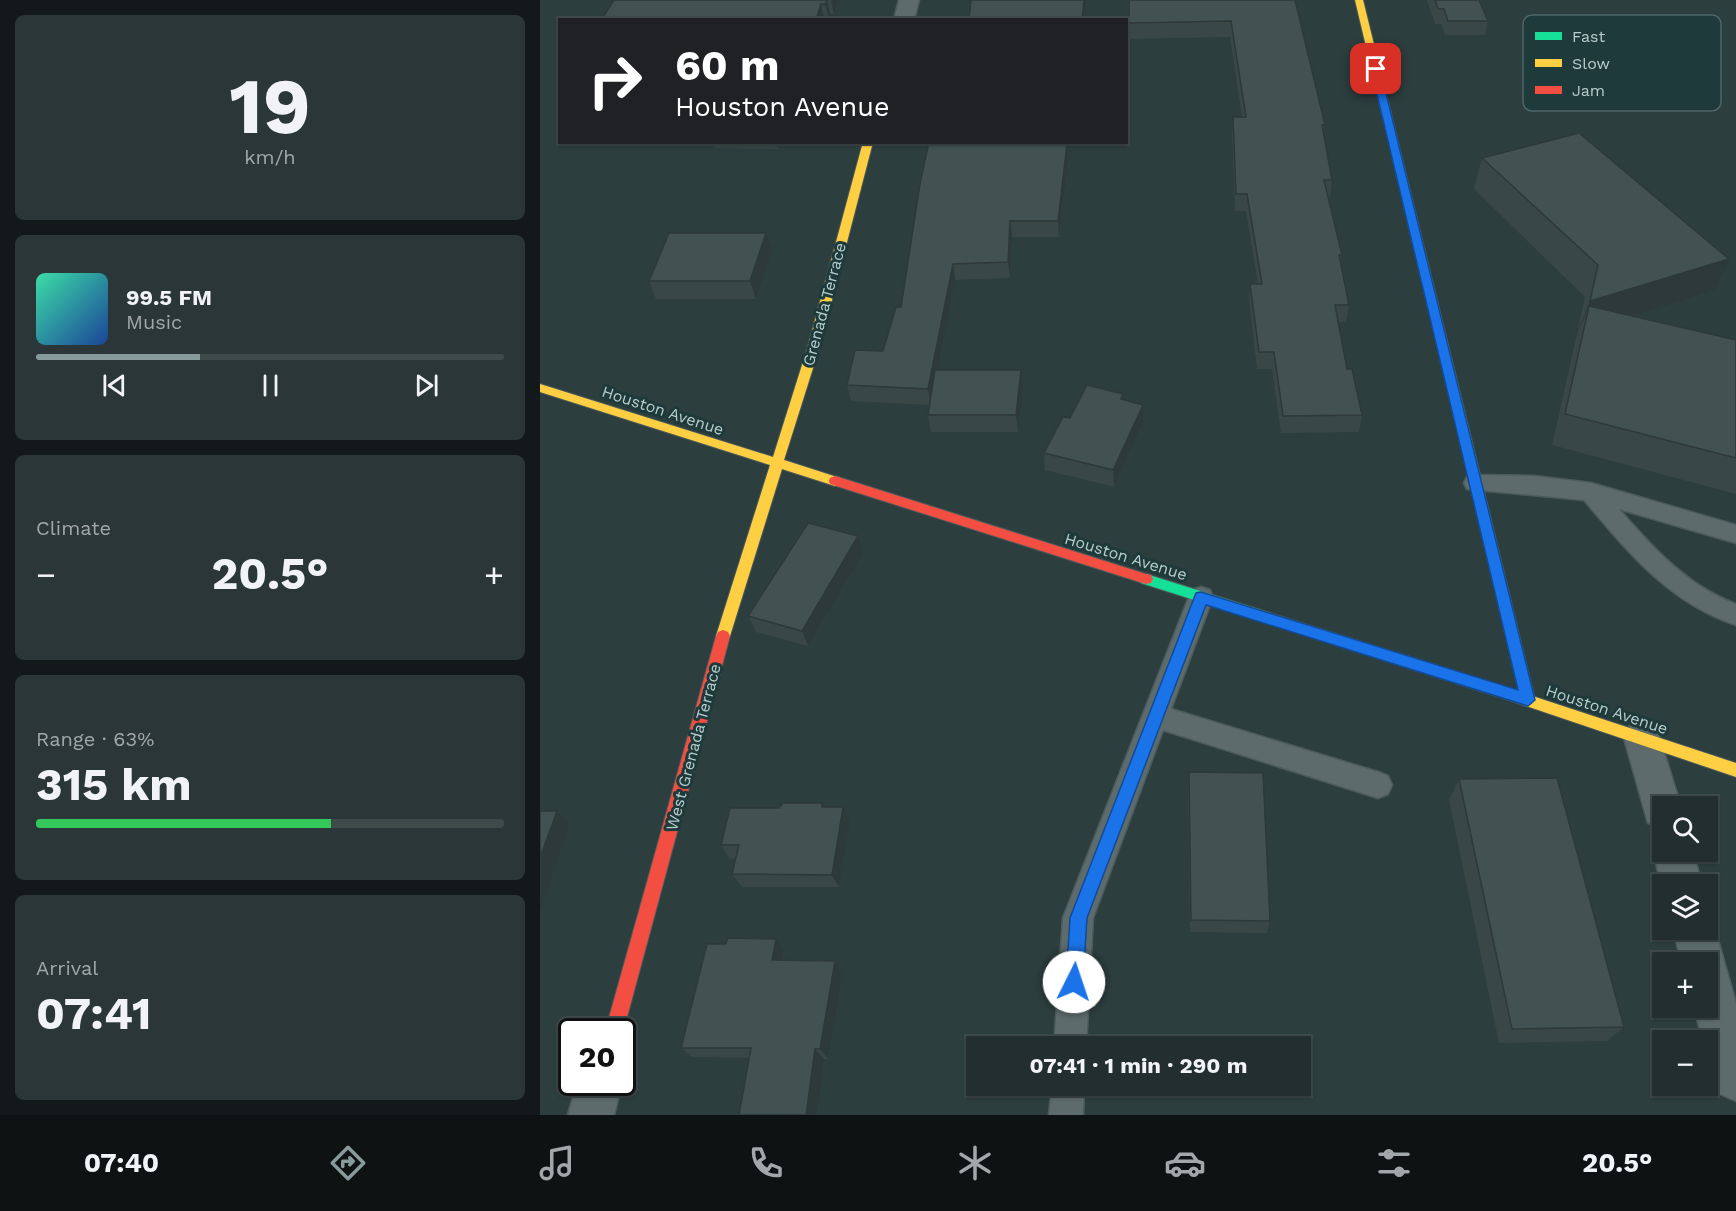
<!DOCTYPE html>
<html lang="en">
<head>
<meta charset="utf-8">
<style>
  :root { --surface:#222e2f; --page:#2a3637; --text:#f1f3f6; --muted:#a2a8aa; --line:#3f4a4b; --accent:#879b9c }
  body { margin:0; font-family:"Work Sans",sans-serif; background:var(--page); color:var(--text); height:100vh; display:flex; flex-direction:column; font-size:22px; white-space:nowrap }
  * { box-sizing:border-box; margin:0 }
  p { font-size:20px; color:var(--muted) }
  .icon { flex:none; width:33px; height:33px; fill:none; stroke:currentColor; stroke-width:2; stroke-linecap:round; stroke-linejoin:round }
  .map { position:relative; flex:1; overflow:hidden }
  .sheet { display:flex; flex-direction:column; gap:15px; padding:15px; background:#13191a; width:540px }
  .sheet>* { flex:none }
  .hud { position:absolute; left:18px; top:18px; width:570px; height:126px; border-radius:0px; box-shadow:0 2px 4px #0004,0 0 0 2px var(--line); background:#202124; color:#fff; overflow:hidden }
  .controls { position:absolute; left:1112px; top:796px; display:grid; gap:12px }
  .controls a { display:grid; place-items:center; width:66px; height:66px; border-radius:0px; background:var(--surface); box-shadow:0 2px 4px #0004,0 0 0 2px var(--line); font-size:30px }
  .speed { position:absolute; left:18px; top:1018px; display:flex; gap:12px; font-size:30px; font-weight:700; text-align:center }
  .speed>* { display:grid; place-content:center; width:78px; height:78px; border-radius:50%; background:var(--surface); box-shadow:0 2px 4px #0004,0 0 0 2px var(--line); line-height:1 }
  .speed .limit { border:3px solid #111; border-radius:9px; background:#fff; color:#111 }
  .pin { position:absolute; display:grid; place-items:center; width:51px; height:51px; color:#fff; margin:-26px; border-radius:12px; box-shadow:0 3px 9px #0006 }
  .me { position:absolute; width:66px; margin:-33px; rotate:4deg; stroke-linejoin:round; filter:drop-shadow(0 0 4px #0008) }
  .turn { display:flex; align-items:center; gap:21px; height:126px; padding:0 18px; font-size:27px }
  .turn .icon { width:78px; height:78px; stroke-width:2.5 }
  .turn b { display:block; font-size:42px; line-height:51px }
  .big { font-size:45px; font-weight:700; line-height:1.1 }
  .sheet .card { flex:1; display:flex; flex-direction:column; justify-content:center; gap:9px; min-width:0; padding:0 21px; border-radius:9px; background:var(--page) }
  .sheet .dial { align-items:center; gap:0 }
  .dial b { font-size:78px; line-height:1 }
  .song { display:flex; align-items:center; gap:18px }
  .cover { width:72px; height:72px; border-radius:9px; background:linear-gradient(135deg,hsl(160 70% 55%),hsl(220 70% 35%)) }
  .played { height:6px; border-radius:3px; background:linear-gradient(90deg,var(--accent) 35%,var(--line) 35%) }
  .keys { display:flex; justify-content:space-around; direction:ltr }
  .heat { display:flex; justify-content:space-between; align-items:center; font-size:33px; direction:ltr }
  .charge { height:9px; border-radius:4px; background:linear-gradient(90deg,#34c759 63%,var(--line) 0) }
  .trip { position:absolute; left:426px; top:1036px; width:345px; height:60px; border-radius:0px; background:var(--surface); box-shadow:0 2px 4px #0004,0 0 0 2px var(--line); font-weight:700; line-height:60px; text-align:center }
  .menu { display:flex; height:96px; justify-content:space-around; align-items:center; background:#0e1213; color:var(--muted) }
  .menu .icon { width:42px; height:42px }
  .menu .selected { color:var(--accent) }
  .menu b { font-size:27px; color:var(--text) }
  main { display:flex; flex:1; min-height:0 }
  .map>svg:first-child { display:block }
</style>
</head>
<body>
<main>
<section class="sheet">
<div class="card dial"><b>19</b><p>km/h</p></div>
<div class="card">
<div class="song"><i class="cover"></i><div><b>99.5 FM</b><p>Music</p></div></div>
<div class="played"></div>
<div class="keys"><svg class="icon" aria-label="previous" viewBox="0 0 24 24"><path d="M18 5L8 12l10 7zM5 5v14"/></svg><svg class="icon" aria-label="pause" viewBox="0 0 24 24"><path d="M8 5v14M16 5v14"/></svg><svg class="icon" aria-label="next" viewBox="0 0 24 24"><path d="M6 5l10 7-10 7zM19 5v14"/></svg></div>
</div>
<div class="card"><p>Climate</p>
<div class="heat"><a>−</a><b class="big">20.5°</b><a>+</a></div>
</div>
<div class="card"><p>Range · 63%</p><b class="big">315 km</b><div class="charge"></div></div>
<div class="card"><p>Arrival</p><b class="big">07:41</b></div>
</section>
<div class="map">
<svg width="1196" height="1115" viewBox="0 0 1196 1115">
  <rect width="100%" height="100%" fill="#2d3e3f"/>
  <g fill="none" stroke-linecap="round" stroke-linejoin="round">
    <g stroke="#4b5a5b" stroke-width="3">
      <g id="lane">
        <path d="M935 475 994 476 1051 483 1196 525V543L1079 509C1112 547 1147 586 1196 604V625C1129 603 1088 552 1044 500L927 489 924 483 927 477Z"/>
        <polygon points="661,587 670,590 673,597 631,709 838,772 848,776 852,785 848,794 838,798 623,730 553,918 546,1047 514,1047 523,918 649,597 652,590"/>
        <polygon points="512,1086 544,1086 543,1115 509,1115"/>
      </g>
    </g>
    <g stroke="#4b5a5b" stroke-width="3">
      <g id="street">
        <polygon points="359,0 379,0 374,20 354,20"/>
        <polygon points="1103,722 1116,726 1141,807 1122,807 1122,828 1108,823 1084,738 1090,726"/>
        <polygon points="1122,837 1122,852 1153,852 1162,885 1122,886 1113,852"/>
        <polygon points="1167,915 1175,930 1196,1003 1196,1101 1180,1094 1167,1055 1167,1041 1163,1041 1154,1008 1167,1008 1167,963 1142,963 1133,930 1167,930"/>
        <polygon points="37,1083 82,1083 74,1115 28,1115"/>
      </g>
    </g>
    <g stroke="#4b5a5b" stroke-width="2">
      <g id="fast">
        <polygon points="928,445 934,450 995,700 993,705 988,706 983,705 981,700 922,450"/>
        <polygon points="606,574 953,683 958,685 960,689 958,693 953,695 601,583 599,579 601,575"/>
      </g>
    </g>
    <g stroke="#4b5a5b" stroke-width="2">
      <g id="slow">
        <polygon points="815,0 823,0 934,450 928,455 922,450"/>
        <polygon points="323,142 333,142 280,346 244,460 300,478 301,481 295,486 242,469 190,636 188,640 183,642 178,640 176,636 230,465 0,392 0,384 233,457 268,346"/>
        <polygon points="953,683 1196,763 1196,777 948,693 946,689 948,685"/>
      </g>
    </g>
    <g stroke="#4b5a5b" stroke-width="2">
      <g id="jam">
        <polygon points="295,476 606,574 611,575 613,579 611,583 606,584 290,484 289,481 290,478"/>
        <polygon points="183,630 188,632 190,636 83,1032 65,1032 176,636 178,632"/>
      </g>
    </g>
    <use href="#lane" fill="#5e6b6c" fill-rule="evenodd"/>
    <use href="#street" fill="#5e6b6c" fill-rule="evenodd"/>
    <use href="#fast" fill="#16e098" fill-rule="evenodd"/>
    <use href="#slow" fill="#ffcf43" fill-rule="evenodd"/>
    <use href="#jam" fill="#f24e42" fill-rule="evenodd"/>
  </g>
  <g fill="#394747">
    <polygon points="74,0 298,0 294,14 290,14 289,19 284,20 63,20"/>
    <polygon points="588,0 755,0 785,125 783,135 792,180 790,197 788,197 802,255 800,263 809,305 806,322 798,322 807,369 822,415 819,432 741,433 732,369 717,369 709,300 710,284 718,284 706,211 695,211 692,133 693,117 702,117 690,37 589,39"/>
    <polygon points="887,0 939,0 948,21 945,35 905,35 901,24 895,24"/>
    <polygon points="173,142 241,142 239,149 175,148"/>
    <polygon points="474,143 527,144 528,160 519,237 472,237 470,278 415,280 398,370 483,388 478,432 391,432 388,415 389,405 311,401 307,385 343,351 361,307"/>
    <polygon points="942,158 1173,291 1091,316 1196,340 1196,494 1012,445 1036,338 1038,332 1037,333 1045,297 934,189"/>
    <polygon points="232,250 216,299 116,299 109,281"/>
    <polygon points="583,400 603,405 603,422 574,487 505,470 504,453 530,418"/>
    <polygon points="323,553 268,646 216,632 208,616"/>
    <polygon points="649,772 730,921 727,933 650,932 648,786"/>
    <polygon points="919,779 1084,1027 1067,1041 959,1043 909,800"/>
    <polygon points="284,807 303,807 310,821 299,887 202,887 192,874 196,858 190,859 181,845 239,808"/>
    <polygon points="244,951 243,960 303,973 288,1059 152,1057 141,1048"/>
  </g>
  <g fill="#2e3939">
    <polygon points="287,0 290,14 289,19 285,4"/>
    <polygon points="291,0 298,0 294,14"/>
    <polygon points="544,0 546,0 544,20 542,20"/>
    <polygon points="281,4 284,20 276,20"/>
    <polygon points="237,142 241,142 239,149"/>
    <polygon points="527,144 528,160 519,237 518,221"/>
    <polygon points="470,221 472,237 470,278 468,262"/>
    <polygon points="226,233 232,250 216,299 210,281"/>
    <polygon points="1189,259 1173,291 1043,331 1049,306 1038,332 1037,333 1050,301"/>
    <polygon points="413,264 415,280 391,405 388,389"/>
    <polygon points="481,370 483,388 478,432 476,415"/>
    <polygon points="603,405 603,422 574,487 573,470"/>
    <polygon points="318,536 323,553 268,646 262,631"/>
    <polygon points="303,807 310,821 299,887 292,875"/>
    <polygon points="17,811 29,825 0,910 0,858"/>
    <polygon points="236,939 244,951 241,972 232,960"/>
    <polygon points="295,961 303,973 288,1059 280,1049"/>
    <polygon points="275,1049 284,1059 276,1115 266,1115"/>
  </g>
  <g fill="#425252" stroke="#2e3939" stroke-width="1.5">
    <polygon points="74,0 287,0 285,4 281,4 276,20 62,19"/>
    <polygon points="431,0 544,0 542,20 429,20"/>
    <polygon points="589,0 755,0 785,125 782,125 792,180 784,180 802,255 799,255 809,305 795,305 807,369 812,369 822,415 743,416 734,352 719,352 710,284 722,284 707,194 696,194 693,117 706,117 691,21 589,23"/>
    <polygon points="895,0 939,0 948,21 908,21 904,9 898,9"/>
    <polygon points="1039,133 1189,259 1050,301 1058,265 942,158"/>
    <polygon points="389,142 470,142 527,144 518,221 470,221 468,262 413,264 388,389 307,385 315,350 343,351 356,307 361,307 380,184"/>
    <polygon points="129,233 226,233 210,281 109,281"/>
    <polygon points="1049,306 1196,340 1196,458 1025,414"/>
    <polygon points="395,370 481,370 476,415 388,415"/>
    <polygon points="547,385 583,394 581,399 603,405 573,470 504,453 523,417 530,418"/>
    <polygon points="268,523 318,536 262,631 208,616"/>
    <polygon points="649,772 723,773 730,921 651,920"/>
    <polygon points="1017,778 1084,1027 972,1029 919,779"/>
    <polygon points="243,803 282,803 282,807 303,807 292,875 192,874 199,845 181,845 190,808 239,808"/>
    <polygon points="0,811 17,811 0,858"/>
    <polygon points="188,938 236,939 232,960 295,961 280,1049 275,1049 266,1115 199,1115 211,1048 141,1048 167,944 186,944"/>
  </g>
  <polygon fill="#1a73e8" stroke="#114b97" stroke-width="1.5" points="836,66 840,69 995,700 988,706 666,605 547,918 543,982 541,989 534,991 528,989 526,982 530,918 656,593 661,592 978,690 831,69"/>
  <g text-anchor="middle" stroke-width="6" stroke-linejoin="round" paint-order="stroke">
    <g font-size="16" fill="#b8cdce" stroke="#1f3a3b">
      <text transform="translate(284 304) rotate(-75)" y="6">Grenada Terrace</text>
      <text transform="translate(123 410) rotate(18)" y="6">Houston Avenue</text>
      <text transform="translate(586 556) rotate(17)" y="6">Houston Avenue</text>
      <text transform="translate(1067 709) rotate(18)" y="6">Houston Avenue</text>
      <text transform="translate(153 747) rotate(-75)" y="6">West Grenada Terrace</text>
    </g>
  </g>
  <rect x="983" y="15" width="198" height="96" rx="9" fill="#1f3a3b" stroke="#4d6667" stroke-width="1.5"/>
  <rect x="995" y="32" width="27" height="8" fill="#16e098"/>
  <rect x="995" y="59" width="27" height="8" fill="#ffcf43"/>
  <rect x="995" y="86" width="27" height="8" fill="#f24e42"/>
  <g font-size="16" fill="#b8cdce">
    <text x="1032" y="42">Fast</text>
    <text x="1032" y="69">Slow</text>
    <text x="1032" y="96">Jam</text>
  </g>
</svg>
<div class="controls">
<a><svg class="icon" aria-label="search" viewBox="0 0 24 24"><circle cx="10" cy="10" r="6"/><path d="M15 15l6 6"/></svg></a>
<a><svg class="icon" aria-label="layers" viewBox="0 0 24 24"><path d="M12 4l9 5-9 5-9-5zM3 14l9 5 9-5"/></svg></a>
<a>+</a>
<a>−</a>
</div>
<div class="speed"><div class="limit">20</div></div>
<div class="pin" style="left:836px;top:69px;background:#d93025"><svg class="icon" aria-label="arrive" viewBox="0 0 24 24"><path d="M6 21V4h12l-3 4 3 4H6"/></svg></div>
<svg class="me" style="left:534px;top:982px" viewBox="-20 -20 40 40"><circle r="19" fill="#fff"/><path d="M0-13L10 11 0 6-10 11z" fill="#1a73e8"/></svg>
<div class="trip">07:41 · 1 min · 290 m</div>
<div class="hud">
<div class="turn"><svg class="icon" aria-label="right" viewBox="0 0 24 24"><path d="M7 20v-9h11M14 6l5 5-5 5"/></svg><div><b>60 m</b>Houston Avenue</div></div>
</div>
</div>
</main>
<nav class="menu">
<b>07:40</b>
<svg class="icon selected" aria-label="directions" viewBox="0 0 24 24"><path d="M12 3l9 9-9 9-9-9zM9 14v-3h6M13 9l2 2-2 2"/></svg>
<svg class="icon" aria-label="music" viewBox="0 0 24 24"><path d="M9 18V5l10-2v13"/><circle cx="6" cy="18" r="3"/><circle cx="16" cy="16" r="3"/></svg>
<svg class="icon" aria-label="phone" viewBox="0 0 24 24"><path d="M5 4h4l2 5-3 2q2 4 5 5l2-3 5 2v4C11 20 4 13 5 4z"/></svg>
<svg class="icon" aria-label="climate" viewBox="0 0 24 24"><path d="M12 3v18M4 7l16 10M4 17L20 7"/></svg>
<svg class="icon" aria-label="car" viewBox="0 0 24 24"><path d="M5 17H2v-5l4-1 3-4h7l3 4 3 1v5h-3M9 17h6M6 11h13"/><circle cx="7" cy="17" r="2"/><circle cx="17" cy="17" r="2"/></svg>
<svg class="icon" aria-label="filters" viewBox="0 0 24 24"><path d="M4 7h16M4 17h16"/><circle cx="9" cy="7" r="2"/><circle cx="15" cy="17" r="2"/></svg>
<b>20.5°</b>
</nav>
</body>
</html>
